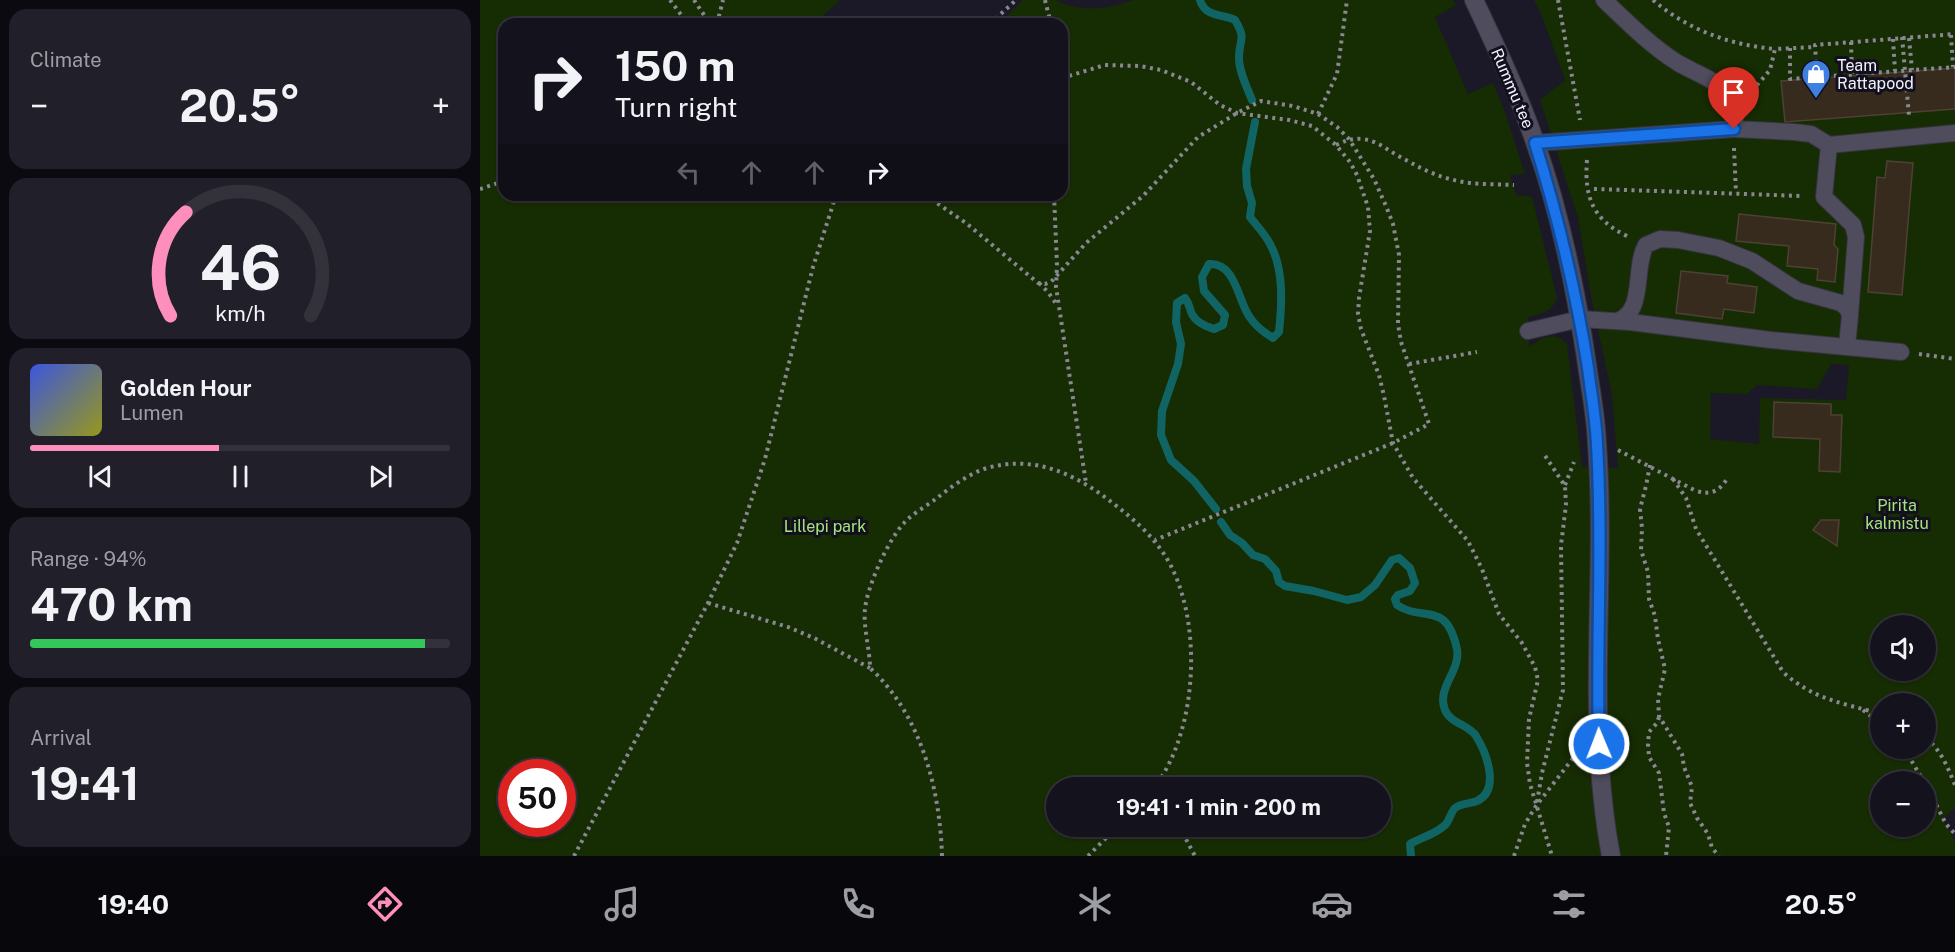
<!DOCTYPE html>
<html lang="en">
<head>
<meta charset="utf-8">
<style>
  :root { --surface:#14131d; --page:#21202a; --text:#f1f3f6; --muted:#9d9ea4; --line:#33323b; --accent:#fe8ebb }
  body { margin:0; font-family:"Public Sans",sans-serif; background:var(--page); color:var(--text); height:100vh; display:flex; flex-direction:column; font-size:22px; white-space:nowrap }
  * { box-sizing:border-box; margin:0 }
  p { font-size:20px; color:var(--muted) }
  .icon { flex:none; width:33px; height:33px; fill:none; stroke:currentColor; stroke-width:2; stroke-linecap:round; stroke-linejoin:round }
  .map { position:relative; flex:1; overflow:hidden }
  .side { display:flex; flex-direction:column; gap:9px; padding:9px; background:#0b0a10; width:480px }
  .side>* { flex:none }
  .guide { position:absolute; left:18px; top:18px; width:570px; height:183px; border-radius:18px; box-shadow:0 2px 4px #0004,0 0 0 2px var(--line); background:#14131d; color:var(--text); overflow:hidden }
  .controls { position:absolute; left:1390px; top:615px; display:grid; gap:12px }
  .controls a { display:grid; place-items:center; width:66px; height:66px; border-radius:50%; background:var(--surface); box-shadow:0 2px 4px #0004,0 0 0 2px var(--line); font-size:30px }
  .speed { position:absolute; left:18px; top:759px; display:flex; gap:12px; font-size:30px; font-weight:700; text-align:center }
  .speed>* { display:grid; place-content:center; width:78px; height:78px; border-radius:50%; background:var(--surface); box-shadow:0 2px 4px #0004,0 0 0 2px var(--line); line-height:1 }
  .speed .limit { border:9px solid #d22; background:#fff; color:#111 }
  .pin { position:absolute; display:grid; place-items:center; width:51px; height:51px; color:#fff; margin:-62px -26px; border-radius:50% 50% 50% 0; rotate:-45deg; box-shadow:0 0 6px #0007 }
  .pin .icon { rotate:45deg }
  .me { position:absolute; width:66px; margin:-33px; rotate:359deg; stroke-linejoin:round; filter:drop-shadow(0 0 4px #0008) }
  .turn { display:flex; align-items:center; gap:21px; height:126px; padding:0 18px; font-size:27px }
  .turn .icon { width:78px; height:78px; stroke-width:2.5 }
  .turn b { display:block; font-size:42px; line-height:51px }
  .lanes { display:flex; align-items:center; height:57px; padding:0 18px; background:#0003; justify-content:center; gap:30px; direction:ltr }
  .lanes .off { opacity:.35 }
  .big { font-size:45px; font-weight:700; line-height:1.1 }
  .side .widget { flex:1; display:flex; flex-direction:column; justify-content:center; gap:9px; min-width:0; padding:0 21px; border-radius:18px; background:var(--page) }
  .side .dial { align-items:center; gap:0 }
  .dial svg { height:156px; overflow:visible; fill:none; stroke:var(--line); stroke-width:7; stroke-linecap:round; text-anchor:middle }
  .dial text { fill:var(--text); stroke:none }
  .song { display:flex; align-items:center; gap:18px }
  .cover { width:72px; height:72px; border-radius:9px; background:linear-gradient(135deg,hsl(230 70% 55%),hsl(60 70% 35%)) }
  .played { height:6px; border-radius:3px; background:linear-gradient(90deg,var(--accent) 45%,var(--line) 45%) }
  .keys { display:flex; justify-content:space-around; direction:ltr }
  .heat { display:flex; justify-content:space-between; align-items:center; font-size:33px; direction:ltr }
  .charge { height:9px; border-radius:4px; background:linear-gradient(90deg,#34c759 94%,var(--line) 0) }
  .trip { position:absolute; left:566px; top:777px; width:345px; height:60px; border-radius:30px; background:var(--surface); box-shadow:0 2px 4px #0004,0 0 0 2px var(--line); font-weight:700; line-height:60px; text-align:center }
  .dock { display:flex; height:96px; justify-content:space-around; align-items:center; background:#08080c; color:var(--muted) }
  .dock .icon { width:42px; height:42px }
  .dock .active { color:var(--accent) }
  .dock b { font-size:27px; color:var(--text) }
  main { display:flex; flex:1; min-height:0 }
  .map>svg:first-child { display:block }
</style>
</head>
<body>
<main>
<section class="side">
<div class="widget"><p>Climate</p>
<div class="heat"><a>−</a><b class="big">20.5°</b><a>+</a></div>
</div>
<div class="widget dial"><svg viewBox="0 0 100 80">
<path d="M14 69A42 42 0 1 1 86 69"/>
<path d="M14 69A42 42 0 0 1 22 16" stroke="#fe8ebb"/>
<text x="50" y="56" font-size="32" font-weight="700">46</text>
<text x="50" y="72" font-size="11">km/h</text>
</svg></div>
<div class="widget">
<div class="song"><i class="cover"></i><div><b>Golden Hour</b><p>Lumen</p></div></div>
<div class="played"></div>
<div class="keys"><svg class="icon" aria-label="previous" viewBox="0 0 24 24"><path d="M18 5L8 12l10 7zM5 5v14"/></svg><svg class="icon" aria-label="pause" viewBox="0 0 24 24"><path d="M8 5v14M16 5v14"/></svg><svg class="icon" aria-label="next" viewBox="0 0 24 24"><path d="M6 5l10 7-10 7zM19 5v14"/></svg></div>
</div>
<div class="widget"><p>Range · 94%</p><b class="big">470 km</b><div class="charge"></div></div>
<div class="widget"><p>Arrival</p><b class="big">19:41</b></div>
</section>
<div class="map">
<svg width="1475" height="856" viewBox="0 0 1475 856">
  <rect width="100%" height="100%" fill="#1b1927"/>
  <path fill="#162c02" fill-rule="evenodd" d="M0 0H360L334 24H24V195H582V24H518L543 0C553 0 566 0 576 0 579 1 581 3 584 4 608 12 631 8 653 0H973L976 5 955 17 988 94 1013 83 1025 112 1045 174 1030 175 1036 195 1052 197 1077 297C1073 312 1062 314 1048 317L1049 347C1061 337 1075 330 1087 344L1102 467 1138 468 1132 395 1111 296 1098 218 1060 100 1085 80 1062 16 1054 0H1475V808L1463 818 1475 841V856H0ZM1351 364 1369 365 1366 400 1280 398 1279 444 1230 439 1231 393 1267 394 1277 385 1337 389ZM1341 520H1359L1357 545 1333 530ZM1401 626H1446V670H1401ZM1401 704H1446V748H1401ZM32 772H82V824H32ZM1401 782H1446V826H1401ZM576 788H900V826H576Z"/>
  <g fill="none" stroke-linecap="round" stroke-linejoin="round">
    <g stroke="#116464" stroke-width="8">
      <path d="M720 0C725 17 742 14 755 20 767 40 759 38 759 58 759 72 767 87 772 100"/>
      <path d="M736 509 714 481 691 460 681 435 682 411 698 364 701 344 696 322 697 303 705 298C709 303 709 306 711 312 715 322 725 326 734 329L743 325 745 315 724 291 722 277 729 264C755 262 758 300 769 316 775 326 783 332 793 338L799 332C802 304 804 269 790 244 785 234 777 226 770 217L772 203 767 186 766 169 775 122"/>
      <path d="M741 522 750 535 762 543 773 555 785 559 796 571 799 582 805 586 834 591 867 600 881 597 895 585 912 560 919 558 930 568 935 583 930 591 918 595 915 599 917 605C944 623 966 599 977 649 981 671 956 688 965 710 971 724 988 724 996 736 1006 752 1021 790 997 801 990 804 981 803 975 808 971 812 970 819 966 824 957 834 942 837 930 844L931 856"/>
    </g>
  </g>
  <g fill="#372b1e" stroke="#4d4133" stroke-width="1.5">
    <polygon points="1475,68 1475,109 1305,122 1301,81"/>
    <polygon points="1407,161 1433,163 1422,295 1388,292 1397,177 1405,178"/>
    <polygon points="1259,214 1356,224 1354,245 1358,249 1355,282 1337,280 1338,269 1307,266 1309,246 1256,241"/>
    <polygon points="1201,271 1248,276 1247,283 1277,287 1274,313 1244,309 1242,319 1196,313"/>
    <polygon points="1294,402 1351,404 1351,415 1362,415 1360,472 1339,471 1340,439 1293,437"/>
    <polygon points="1341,520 1359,520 1357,546 1333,530"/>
  </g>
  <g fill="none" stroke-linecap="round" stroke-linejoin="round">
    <g stroke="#35343f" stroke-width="18">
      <g id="lane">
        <path d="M1124 0C1147 22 1171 46 1198 63 1215 73 1240 81 1252 98 1258 108 1255 119 1254 129L1314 132 1331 134 1349 145 1475 133"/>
        <polyline points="1055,143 1254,129"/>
        <polyline points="1349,145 1344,197 1373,225 1376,237 1370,315"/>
        <path d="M1137 321C1166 312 1153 267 1166 245L1180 239 1198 240 1239 248 1272 261 1318 291 1361 303 1367 308 1370 315 1367 346"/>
        <polyline points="1048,331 1100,319 1150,322 1291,340 1421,352"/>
      </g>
    </g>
    <g stroke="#35343f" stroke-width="20">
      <path id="secondary" d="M994 0C1016 47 1038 93 1055 142 1080 212 1095 285 1106 358 1110 387 1116 415 1117 444 1127 581 1105 720 1131 856"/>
    </g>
    <g stroke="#888793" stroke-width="4" stroke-dasharray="3 4.5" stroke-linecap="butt">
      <polyline points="190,0 208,24"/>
      <polyline points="214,0 230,24"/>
      <polyline points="565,0 571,24"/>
      <polyline points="1078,0 1100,120"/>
      <path d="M1173 0C1208 30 1250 45 1295 49"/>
      <polyline points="237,24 243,0"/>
      <polyline points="510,24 536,0"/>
      <polyline points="1471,35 1473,67"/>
      <polyline points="1422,37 1429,116"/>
      <polyline points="1429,38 1432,70"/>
      <polyline points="1413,39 1415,71"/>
      <polyline points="1371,42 1372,74"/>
      <polyline points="1310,48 1310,79 1475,67"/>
      <polyline points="1337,77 1335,45 1475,34"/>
      <polyline points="582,78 625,65 660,66 681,70 711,82 740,105 757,113 809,120 832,126 856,145 870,162 877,175 888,207 890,231 879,298 878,314 881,329 899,375 904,396 913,443 933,478 988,541 1002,569 1019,614 1042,643 1055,667 1058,680 1049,719 1047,763 1050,784 1072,856"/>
      <polyline points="1272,91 1290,70 1295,49 1335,47"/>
      <polyline points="838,114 857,74 867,0"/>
      <path d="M856 145C865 141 872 138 882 139 895 140 905 148 915 154 933 164 950 174 970 179 990 185 1013 184 1034 185"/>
      <polyline points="1254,148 1256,193"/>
      <path d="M1107 160C1104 197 1113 220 1147 236"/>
      <polyline points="0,189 24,181"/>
      <polyline points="1114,189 1323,196"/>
      <polyline points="445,195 486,223 558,283 565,284 571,282 606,243 663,196 718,137 757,113 781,101 813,106 838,114 857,127 869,139 894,179 906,206 913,224 919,255 918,324 921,342 949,424 913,443 675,540"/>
      <polyline points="574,195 577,265 576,287 606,483"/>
      <polyline points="559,283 568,292 577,305"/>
      <polyline points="1439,354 1475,359"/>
      <polyline points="929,364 997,352"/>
      <path d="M1138 450 1216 491C1231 495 1238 492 1247 479"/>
      <polyline points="1170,465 1166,486 1160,509 1162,528 1161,550 1168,572 1169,599 1175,616 1178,639 1185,669 1178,699 1179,716 1202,754 1204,767 1212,787 1210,803 1217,818 1228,834 1232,848 1239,856"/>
      <path d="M1193 479 1206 498 1216 529 1303 672C1334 700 1363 703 1401 714"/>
      <polyline points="1085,485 1094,462"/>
      <polyline points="228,603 308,627 334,638 390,668"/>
      <polyline points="1383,710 1401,724"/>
      <polyline points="1179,717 1177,723 1169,732 1168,744 1169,757 1179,773 1184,813 1189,827 1186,856"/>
      <path d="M1446 738C1461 750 1468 768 1475 785"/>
      <polyline points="1424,748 1444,782"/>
      <polyline points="1446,785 1466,824 1475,834"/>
      <polyline points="1057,802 1062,773 1083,690 1081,545 1086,505 1085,486 1064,454"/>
      <polyline points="699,826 715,856"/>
      <polyline points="94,856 228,603 257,543 285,459 333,267 356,195"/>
      <path d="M462 856C460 789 441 715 390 668 390 650 383 627 385 609 387 587 408 540 424 523 432 514 443 508 453 501 469 489 487 474 507 468 549 456 587 470 622 495 645 512 668 530 684 554 724 615 719 730 674 788"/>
      <polyline points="608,856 638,826"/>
      <polyline points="1034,856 1045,824 1056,806 1097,753"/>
    </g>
    <use href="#lane" stroke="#4e4c5d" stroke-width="16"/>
    <use href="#secondary" stroke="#4e4c5d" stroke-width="18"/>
  </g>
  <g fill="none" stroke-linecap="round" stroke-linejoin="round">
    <g stroke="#114b97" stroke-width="15">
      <path id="route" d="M1119 744C1116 644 1123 544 1117 445 1116 419 1111 393 1108 368 1096 291 1078 217 1055 143L1254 129"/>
    </g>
    <use href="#route" stroke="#1a73e8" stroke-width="10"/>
  </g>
  <defs>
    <g id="shop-pin" transform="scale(1.5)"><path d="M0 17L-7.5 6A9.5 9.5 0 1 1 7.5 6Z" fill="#3f7fe0" stroke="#12101e"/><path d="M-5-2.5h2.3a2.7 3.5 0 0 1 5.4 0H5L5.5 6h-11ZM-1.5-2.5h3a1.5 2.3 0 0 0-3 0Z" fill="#fff"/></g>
  </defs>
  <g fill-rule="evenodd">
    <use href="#shop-pin" x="1336" y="74"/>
  </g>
  <g text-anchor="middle" stroke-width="6" stroke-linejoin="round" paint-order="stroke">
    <g font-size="16" fill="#f3f2fc" stroke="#12101e" text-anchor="start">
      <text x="1357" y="71">Team<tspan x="1357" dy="18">Rattapood</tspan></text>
    </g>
    <g font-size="16" fill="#f3f2fc" stroke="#12101e">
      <text transform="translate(1033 88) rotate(67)" y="6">Rummu tee</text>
    </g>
    <g font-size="16" fill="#a6e378" stroke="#12101e">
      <text x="1417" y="511">Pirita<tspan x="1417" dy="18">kalmistu</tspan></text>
      <text x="345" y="532">Lillepi park</text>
    </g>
  </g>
</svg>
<div class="controls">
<a><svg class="icon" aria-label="sound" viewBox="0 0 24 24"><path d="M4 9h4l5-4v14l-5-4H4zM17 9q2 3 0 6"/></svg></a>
<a>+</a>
<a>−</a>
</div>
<div class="speed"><div class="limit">50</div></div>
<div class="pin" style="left:1254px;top:129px;background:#d93025"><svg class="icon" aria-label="arrive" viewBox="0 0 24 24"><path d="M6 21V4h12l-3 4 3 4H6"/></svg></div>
<svg class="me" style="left:1119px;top:744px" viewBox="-20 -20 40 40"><circle r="17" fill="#1a73e8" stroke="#fff" stroke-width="3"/><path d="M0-11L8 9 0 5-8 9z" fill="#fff"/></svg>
<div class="trip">19:41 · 1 min · 200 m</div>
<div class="guide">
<div class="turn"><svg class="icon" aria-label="right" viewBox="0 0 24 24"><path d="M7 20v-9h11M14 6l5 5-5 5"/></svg><div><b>150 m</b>Turn right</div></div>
<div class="lanes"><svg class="icon off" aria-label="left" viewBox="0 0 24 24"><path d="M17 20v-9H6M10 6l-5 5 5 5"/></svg><svg class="icon off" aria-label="ahead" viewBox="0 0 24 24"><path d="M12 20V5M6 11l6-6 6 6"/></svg><svg class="icon off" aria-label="ahead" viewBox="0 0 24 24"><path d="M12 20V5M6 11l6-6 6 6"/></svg><svg class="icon" aria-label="right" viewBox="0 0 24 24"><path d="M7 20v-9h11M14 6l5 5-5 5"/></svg></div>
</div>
</div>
</main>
<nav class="dock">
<b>19:40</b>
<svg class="icon active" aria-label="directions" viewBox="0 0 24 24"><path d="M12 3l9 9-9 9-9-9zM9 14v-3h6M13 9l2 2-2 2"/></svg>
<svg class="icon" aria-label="music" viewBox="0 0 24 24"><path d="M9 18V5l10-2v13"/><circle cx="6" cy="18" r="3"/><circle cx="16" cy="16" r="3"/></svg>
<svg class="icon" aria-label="phone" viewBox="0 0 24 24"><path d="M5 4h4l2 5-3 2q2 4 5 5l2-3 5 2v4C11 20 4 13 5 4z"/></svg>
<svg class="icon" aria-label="climate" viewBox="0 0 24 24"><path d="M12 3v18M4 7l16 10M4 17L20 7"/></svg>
<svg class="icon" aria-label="car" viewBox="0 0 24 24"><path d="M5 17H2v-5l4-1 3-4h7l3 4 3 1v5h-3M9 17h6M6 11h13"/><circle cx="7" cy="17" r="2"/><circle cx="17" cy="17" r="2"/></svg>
<svg class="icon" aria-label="filters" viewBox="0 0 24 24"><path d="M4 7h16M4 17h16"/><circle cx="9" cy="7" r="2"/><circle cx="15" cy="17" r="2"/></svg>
<b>20.5°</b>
</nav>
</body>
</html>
